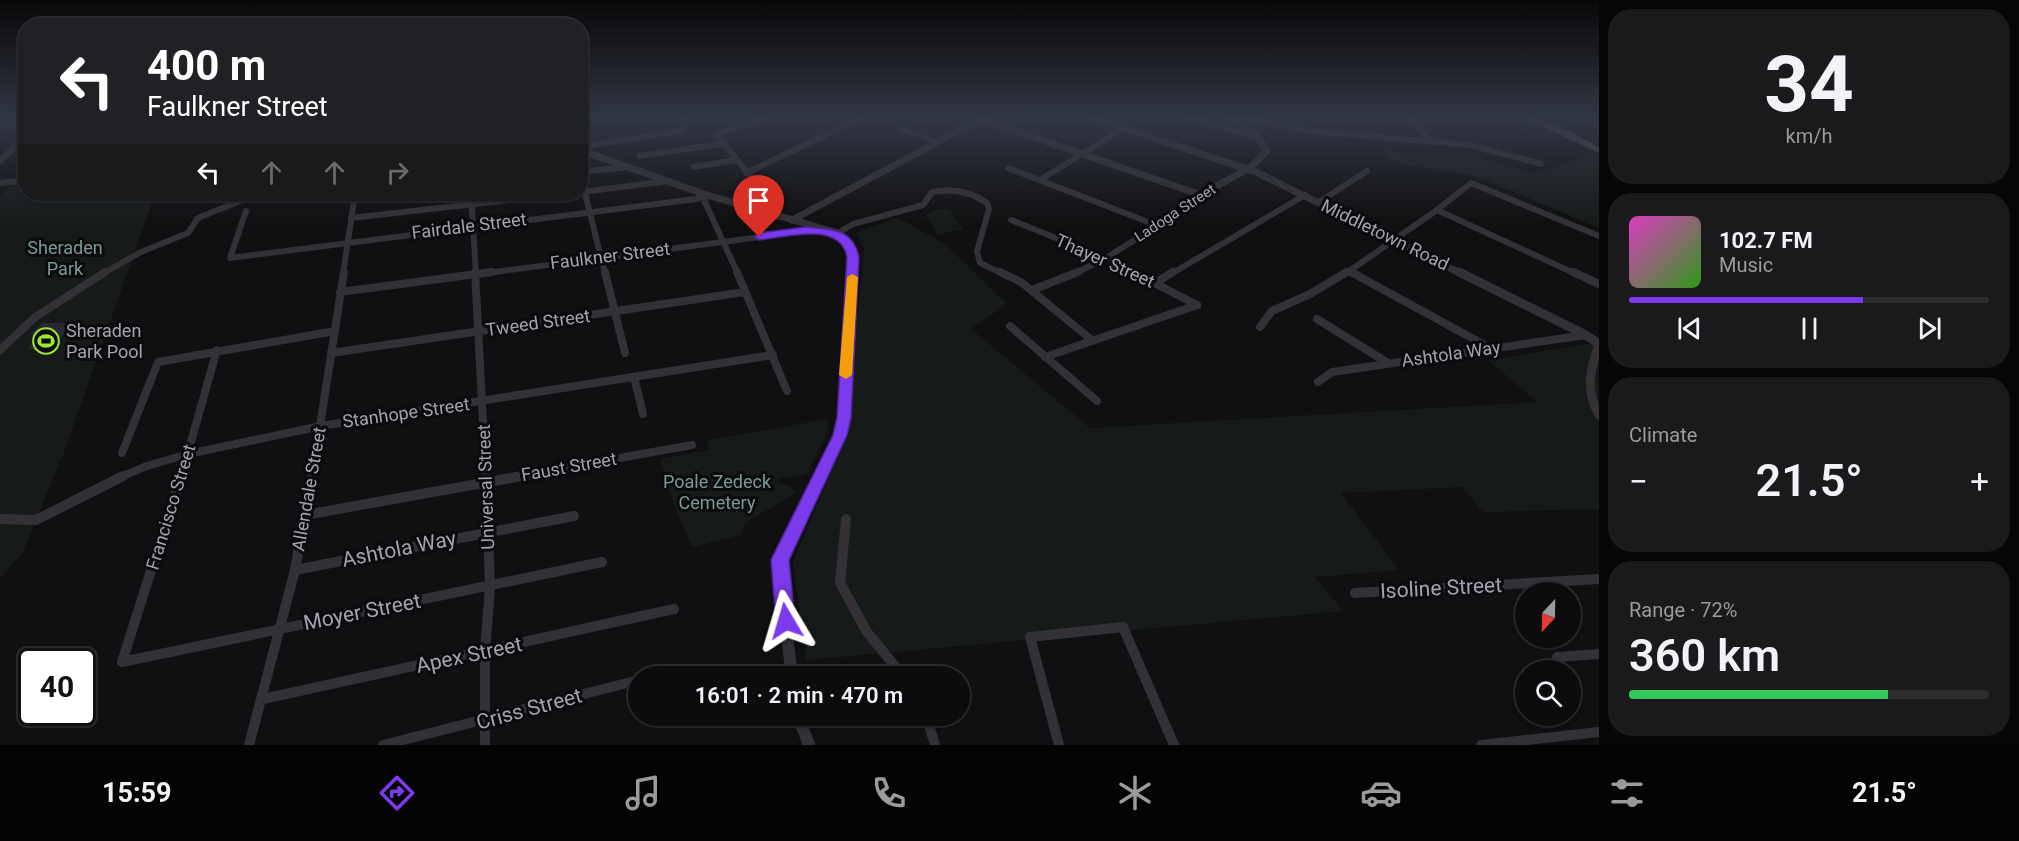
<!DOCTYPE html>
<html lang="en">
<head>
<meta charset="utf-8">
<style>
  :root { --surface:#0c0b0d; --page:#1a191b; --text:#f1f3f6; --muted:#9a9b9d; --line:#2c2b2e; --accent:#7c3aed }
  body { margin:0; font-family:Roboto,sans-serif; background:var(--page); color:var(--text); height:100vh; display:flex; flex-direction:column; font-size:22px; white-space:nowrap }
  * { box-sizing:border-box; margin:0 }
  p { font-size:20px; color:var(--muted) }
  .icon { flex:none; width:33px; height:33px; fill:none; stroke:currentColor; stroke-width:2; stroke-linecap:round; stroke-linejoin:round }
  .map { position:relative; flex:1; overflow:hidden }
  .panel { display:flex; flex-direction:column; gap:9px; padding:9px; background:#070607; width:420px }
  .panel>* { flex:none }
  .guide { position:absolute; left:18px; top:18px; width:570px; height:183px; border-radius:24px; box-shadow:0 2px 4px #0004,0 0 0 2px var(--line); background:#202124; color:#fff; overflow:hidden }
  .needle { width:39px; rotate:202deg }
  .controls { position:absolute; left:1515px; top:582px; display:grid; gap:12px }
  .controls a { display:grid; place-items:center; width:66px; height:66px; border-radius:50%; background:var(--surface); box-shadow:0 2px 4px #0004,0 0 0 2px var(--line); font-size:30px }
  .speed { position:absolute; left:18px; top:648px; display:flex; gap:12px; font-size:30px; font-weight:700; text-align:center }
  .speed>* { display:grid; place-content:center; width:78px; height:78px; border-radius:50%; background:var(--surface); box-shadow:0 2px 4px #0004,0 0 0 2px var(--line); line-height:1 }
  .speed .limit { border:3px solid #111; border-radius:9px; background:#fff; color:#111 }
  .pin { position:absolute; display:grid; place-items:center; width:51px; height:51px; color:#fff; margin:-62px -26px; border-radius:50% 50% 50% 0; rotate:-45deg; box-shadow:0 0 6px #0007 }
  .pin .icon { rotate:45deg }
  .me { position:absolute; width:66px; margin:-33px; rotate:353deg; stroke-linejoin:round; filter:drop-shadow(0 0 4px #0008) }
  .turn { display:flex; align-items:center; gap:21px; height:126px; padding:0 30px; font-size:27px }
  .turn .icon { width:78px; height:78px; stroke-width:2.5 }
  .turn b { display:block; font-size:42px; line-height:51px }
  .lanes { display:flex; align-items:center; height:57px; padding:0 30px; background:#0003; justify-content:center; gap:30px; direction:ltr }
  .lanes .off { opacity:.35 }
  .big { font-size:45px; font-weight:600; line-height:1.1 }
  .panel .card { flex:1; display:flex; flex-direction:column; justify-content:center; gap:9px; min-width:0; padding:0 21px; border-radius:24px; background:var(--page) }
  .panel .dial { align-items:center; gap:0 }
  .dial b { font-size:78px; line-height:1 }
  .song { display:flex; align-items:center; gap:18px }
  .cover { width:72px; height:72px; border-radius:9px; background:linear-gradient(135deg,hsl(310 70% 55%),hsl(110 70% 35%)) }
  .played { height:6px; border-radius:3px; background:linear-gradient(90deg,var(--accent) 65%,var(--line) 65%) }
  .keys { display:flex; justify-content:space-around; direction:ltr }
  .heat { display:flex; justify-content:space-between; align-items:center; font-size:33px; direction:ltr }
  .charge { height:9px; border-radius:4px; background:linear-gradient(90deg,#34c759 72%,var(--line) 0) }
  .trip { position:absolute; left:628px; top:666px; width:342px; height:60px; border-radius:30px; background:var(--surface); box-shadow:0 2px 4px #0004,0 0 0 2px var(--line); font-weight:600; line-height:60px; text-align:center }
  .dock { display:flex; height:96px; justify-content:space-around; align-items:center; background:#050405; color:var(--muted) }
  .dock .icon { width:42px; height:42px }
  .dock .on { color:var(--accent) }
  .dock b { font-size:27px; color:var(--text) }
  main { display:flex; flex:1; min-height:0 }
  .map>svg:first-child { display:block }
</style>
</head>
<body>
<main>
<div class="map">
<svg width="1599" height="745" viewBox="0 0 1599 745">
  <rect width="100%" height="100%" fill="#100f11"/>
  <g fill="#161b1a">
    <polygon points="1382,151 1475,157 1533,173 1593,156 1599,158 1599,228 1476,176 1395,163"/>
    <polygon points="25,182 26,194 155,194 66,447 23,552 0,578 0,197 13,183"/>
    <polygon points="941,209 950,210 963,229 937,235 926,214"/>
    <polygon points="897,217 945,244 1007,304 971,329 1090,428 1537,402 1488,360 1599,342 1599,509 1483,512 1462,487 1341,493 1399,570 1315,577 1343,611 806,660 793,562 846,436 864,248 856,233"/>
    <polygon points="828,419 829,429 810,467 809,473 796,477 778,478 779,483 789,486 796,493 745,523 740,535 692,547 673,502 660,459 709,450 707,440"/>
  </g>
  <polygon fill="#292733" points="42,323 75,323 50,348 27,349 41,335 30,335"/>
  <g fill="none" stroke-linecap="round" stroke-linejoin="round">
    <g stroke="#333135" stroke-width="6">
      <polyline points="766,118 716,134 778,210 778,217"/>
      <polyline points="1191,118 1261,139"/>
      <polyline points="1237,118 1310,131 1470,145 1541,164"/>
      <polyline points="1412,118 1429,141"/>
      <polyline points="0,126 26,130"/>
      <polyline points="902,129 936,142"/>
      <polyline points="580,147 680,131 685,128 687,118"/>
      <polyline points="639,156 722,144"/>
      <polyline points="0,161 26,136"/>
      <polyline points="694,167 736,160"/>
      <polyline points="1008,168 1156,225"/>
      <polyline points="580,172 628,167"/>
      <polyline points="580,173 605,274"/>
      <polyline points="746,173 862,118"/>
      <polyline points="1040,180 1124,128"/>
      <polyline points="0,183 26,180"/>
      <polyline points="582,192 668,181"/>
      <polyline points="471,194 476,274"/>
      <polyline points="707,195 704,200 738,274"/>
      <polyline points="354,197 390,194"/>
      <polyline points="1319,202 1367,171"/>
      <polyline points="1437,210 1576,274"/>
      <polyline points="246,211 230,258 696,199 707,195"/>
      <polyline points="351,218 564,194"/>
      <polyline points="1011,220 1106,258 1136,274"/>
      <polyline points="1349,271 1354,274"/>
      <polyline points="102,274 141,252 188,233 198,218 257,194"/>
      <polyline points="343,274 355,194"/>
      <path d="M480 274 806 231 838 233 853 224 923 205 932 192C952 188 970 191 987 203L989 209 977 251 980 263 1003 274"/>
      <polyline points="1074,274 1106,258 1182,210 1201,195"/>
      <polyline points="1171,274 1305,195"/>
      <polyline points="1345,274 1437,210 1471,183 1599,236"/>
    </g>
    <g stroke="#333135" stroke-width="8">
      <polyline points="475,272 486,477"/>
      <polyline points="605,272 625,353"/>
      <polyline points="737,272 787,391"/>
      <polyline points="1000,272 1021,282 1093,341"/>
      <polyline points="1133,272 1197,305"/>
      <polyline points="1351,272 1490,348"/>
      <polyline points="1573,272 1599,284"/>
      <polyline points="1155,283 1173,272"/>
      <polyline points="1032,290 1078,272"/>
      <polyline points="340,292 492,272"/>
      <polyline points="1317,319 1388,363"/>
      <polyline points="1010,326 1097,401"/>
      <polyline points="1260,327 1272,311 1310,294 1347,272"/>
      <polyline points="0,350 34,318 105,272"/>
      <polyline points="331,353 745,292"/>
      <polyline points="1045,357 1197,305"/>
      <polyline points="634,377 643,414"/>
      <polyline points="1318,382 1332,372 1586,335"/>
      <polyline points="122,453 158,362 335,331"/>
      <polyline points="120,477 147,466 188,454 321,426 773,355"/>
      <polyline points="181,477 217,350"/>
      <polyline points="312,477 344,272"/>
      <polyline points="514,477 692,445"/>
    </g>
    <g stroke="#333135" stroke-width="10">
      <polyline points="181,476 122,662 602,562"/>
      <polyline points="305,515 522,476"/>
      <polyline points="0,519 36,520 123,476"/>
      <polyline points="846,519 840,583 867,632 903,676"/>
      <polyline points="295,570 574,516"/>
      <polyline points="1355,593 1599,579"/>
      <polyline points="1557,657 1599,654"/>
      <polyline points="263,699 674,609"/>
      <polyline points="926,716 935,745"/>
      <polyline points="249,745 295,570 312,476"/>
      <polyline points="383,745 639,680"/>
      <polyline points="485,745 485,651 490,587 486,476"/>
      <polyline points="1059,745 1030,637 1123,627 1174,745"/>
      <polyline points="1481,745 1599,732"/>
    </g>
    <g stroke="#333135" stroke-width="7">
      <polyline points="1093,118 1256,172 1462,274"/>
      <polyline points="580,150 707,195 838,233 851,246 853,274"/>
      <polyline points="792,220 981,119 1201,195 1251,167 1267,151 1256,135 1230,118"/>
    </g>
    <g stroke="#333135" stroke-width="9">
      <path d="M1459 272 1586 335 1599 344C1590 370 1585 390 1599 415"/>
      <polyline points="820,477 840,435 844,418 853,272"/>
    </g>
    <g stroke="#333135" stroke-width="12">
      <polyline points="792,676 780,580 780,560 820,476"/>
      <polyline points="798,716 809,745"/>
    </g>
    <path fill="#514d54" fill-rule="evenodd" d="M1524 118C1551 118 1575 135 1599 147V153Z"/>
  </g>
  <linearGradient id="sky" x2="0" y2="1"><stop stop-color="#090809"/><stop offset="0.53" stop-color="#313743"/><stop offset="1" stop-color="#313743" stop-opacity="0"/></linearGradient>
  <rect width="1599" height="223" fill="url(#sky)"/>
  <path fill="#7c3aed" stroke="#51269a" stroke-width="1.5" d="M806 227C832 230 852 227 859 257L851 418 847 435 789 560 795 621 792 627 786 629 779 627 776 621 771 560 833 435 837 418 847 257C840 221 786 237 759 240L754 237 759 233Z"/>
  <polygon fill="#f59e0b" points="852,274 858,277 852,375 846,379 839,375 847,277"/>
  <defs>
    <g id="stadium-ring" transform="scale(1.35)"><circle r="9.5" fill="#0b0a0c" stroke="#9ee731" stroke-width="1.5"/><path d="M0-5a6.5 5 0 1 0 0 10a6.5 5 0 1 0 0-10ZM-3.5-1.8h7v3.6h-7Z" fill="#9ee731"/></g>
  </defs>
  <g fill-rule="evenodd">
    <use href="#stadium-ring" x="46" y="341"/>
  </g>
  <g text-anchor="middle" stroke-width="6" stroke-linejoin="round" paint-order="stroke">
    <g font-size="15" fill="#a8a1b1" stroke="#0b0a0c">
      <text transform="translate(1175 213) rotate(-33)" y="5">Ladoga Street</text>
    </g>
    <g font-size="18" fill="#a8a1b1" stroke="#0b0a0c">
      <text transform="translate(469 226) rotate(-7)" y="6">Fairdale Street</text>
      <text transform="translate(1385 235) rotate(26)" y="6">Middletown Road</text>
      <text transform="translate(610 256) rotate(-7)" y="6">Faulkner Street</text>
      <text transform="translate(1105 261) rotate(24)" y="6">Thayer Street</text>
      <text transform="translate(538 323) rotate(-8)" y="6">Tweed Street</text>
      <text transform="translate(1451 354) rotate(-8)" y="6">Ashtola Way</text>
      <text transform="translate(406 413) rotate(-8)" y="6">Stanhope Street</text>
      <text transform="translate(569 467) rotate(-10)" y="6">Faust Street</text>
      <text transform="translate(486 487) rotate(-92)" y="6">Universal Street</text>
      <text transform="translate(309 489) rotate(-80)" y="6">Allendale Street</text>
      <text transform="translate(171 507) rotate(-73)" y="6">Francisco Street</text>
    </g>
    <g font-size="18" fill="#799b94" stroke="#0b0a0c">
      <text x="65" y="254">Sheraden<tspan x="65" dy="21">Park</tspan></text>
      <text x="717" y="488">Poale Zedeck<tspan x="717" dy="21">Cemetery</tspan></text>
    </g>
    <g font-size="18" fill="#a8a1b1" stroke="#0b0a0c" text-anchor="start">
      <text x="66" y="337">Sheraden<tspan x="66" dy="21">Park Pool</tspan></text>
    </g>
    <g font-size="21" fill="#a8a1b1" stroke="#0b0a0c">
      <text transform="translate(399 549) rotate(-11)" y="7">Ashtola Way</text>
      <text transform="translate(1441 588) rotate(-3)" y="7">Isoline Street</text>
      <text transform="translate(362 612) rotate(-11)" y="7">Moyer Street</text>
      <text transform="translate(469 655) rotate(-12)" y="7">Apex Street</text>
      <text transform="translate(529 709) rotate(-15)" y="7">Criss Street</text>
    </g>
  </g>
</svg>
<div class="controls">
<a><svg class="needle" viewBox="-14 -14 28 28"><path d="M0-13l5 13h-10z" fill="#e53935"/><path d="M0 13l5-13h-10z" fill="#9a9b9d"/></svg></a>
<a><svg class="icon" aria-label="search" viewBox="0 0 24 24"><circle cx="10" cy="10" r="6"/><path d="M15 15l6 6"/></svg></a>
</div>
<div class="speed"><div class="limit">40</div></div>
<div class="pin" style="left:759px;top:237px;background:#d93025"><svg class="icon" aria-label="arrive" viewBox="0 0 24 24"><path d="M6 21V4h12l-3 4 3 4H6"/></svg></div>
<svg class="me" style="left:786px;top:621px" viewBox="-20 -20 40 40"><path d="M0-17L14 15 0 8-14 15z" fill="#7c3aed" stroke="#fff" stroke-width="4"/></svg>
<div class="trip">16:01 · 2 min · 470 m</div>
<div class="guide">
<div class="turn"><svg class="icon" aria-label="left" viewBox="0 0 24 24"><path d="M17 20v-9H6M10 6l-5 5 5 5"/></svg><div><b>400 m</b>Faulkner Street</div></div>
<div class="lanes"><svg class="icon" aria-label="left" viewBox="0 0 24 24"><path d="M17 20v-9H6M10 6l-5 5 5 5"/></svg><svg class="icon off" aria-label="ahead" viewBox="0 0 24 24"><path d="M12 20V5M6 11l6-6 6 6"/></svg><svg class="icon off" aria-label="ahead" viewBox="0 0 24 24"><path d="M12 20V5M6 11l6-6 6 6"/></svg><svg class="icon off" aria-label="right" viewBox="0 0 24 24"><path d="M7 20v-9h11M14 6l5 5-5 5"/></svg></div>
</div>
</div>
<section class="panel">
<div class="card dial"><b>34</b><p>km/h</p></div>
<div class="card">
<div class="song"><i class="cover"></i><div><b>102.7 FM</b><p>Music</p></div></div>
<div class="played"></div>
<div class="keys"><svg class="icon" aria-label="previous" viewBox="0 0 24 24"><path d="M18 5L8 12l10 7zM5 5v14"/></svg><svg class="icon" aria-label="pause" viewBox="0 0 24 24"><path d="M8 5v14M16 5v14"/></svg><svg class="icon" aria-label="next" viewBox="0 0 24 24"><path d="M6 5l10 7-10 7zM19 5v14"/></svg></div>
</div>
<div class="card"><p>Climate</p>
<div class="heat"><a>−</a><b class="big">21.5°</b><a>+</a></div>
</div>
<div class="card"><p>Range · 72%</p><b class="big">360 km</b><div class="charge"></div></div>
</section>
</main>
<nav class="dock">
<b>15:59</b>
<svg class="icon on" aria-label="directions" viewBox="0 0 24 24"><path d="M12 3l9 9-9 9-9-9zM9 14v-3h6M13 9l2 2-2 2"/></svg>
<svg class="icon" aria-label="music" viewBox="0 0 24 24"><path d="M9 18V5l10-2v13"/><circle cx="6" cy="18" r="3"/><circle cx="16" cy="16" r="3"/></svg>
<svg class="icon" aria-label="phone" viewBox="0 0 24 24"><path d="M5 4h4l2 5-3 2q2 4 5 5l2-3 5 2v4C11 20 4 13 5 4z"/></svg>
<svg class="icon" aria-label="climate" viewBox="0 0 24 24"><path d="M12 3v18M4 7l16 10M4 17L20 7"/></svg>
<svg class="icon" aria-label="car" viewBox="0 0 24 24"><path d="M5 17H2v-5l4-1 3-4h7l3 4 3 1v5h-3M9 17h6M6 11h13"/><circle cx="7" cy="17" r="2"/><circle cx="17" cy="17" r="2"/></svg>
<svg class="icon" aria-label="filters" viewBox="0 0 24 24"><path d="M4 7h16M4 17h16"/><circle cx="9" cy="7" r="2"/><circle cx="15" cy="17" r="2"/></svg>
<b>21.5°</b>
</nav>
</body>
</html>
